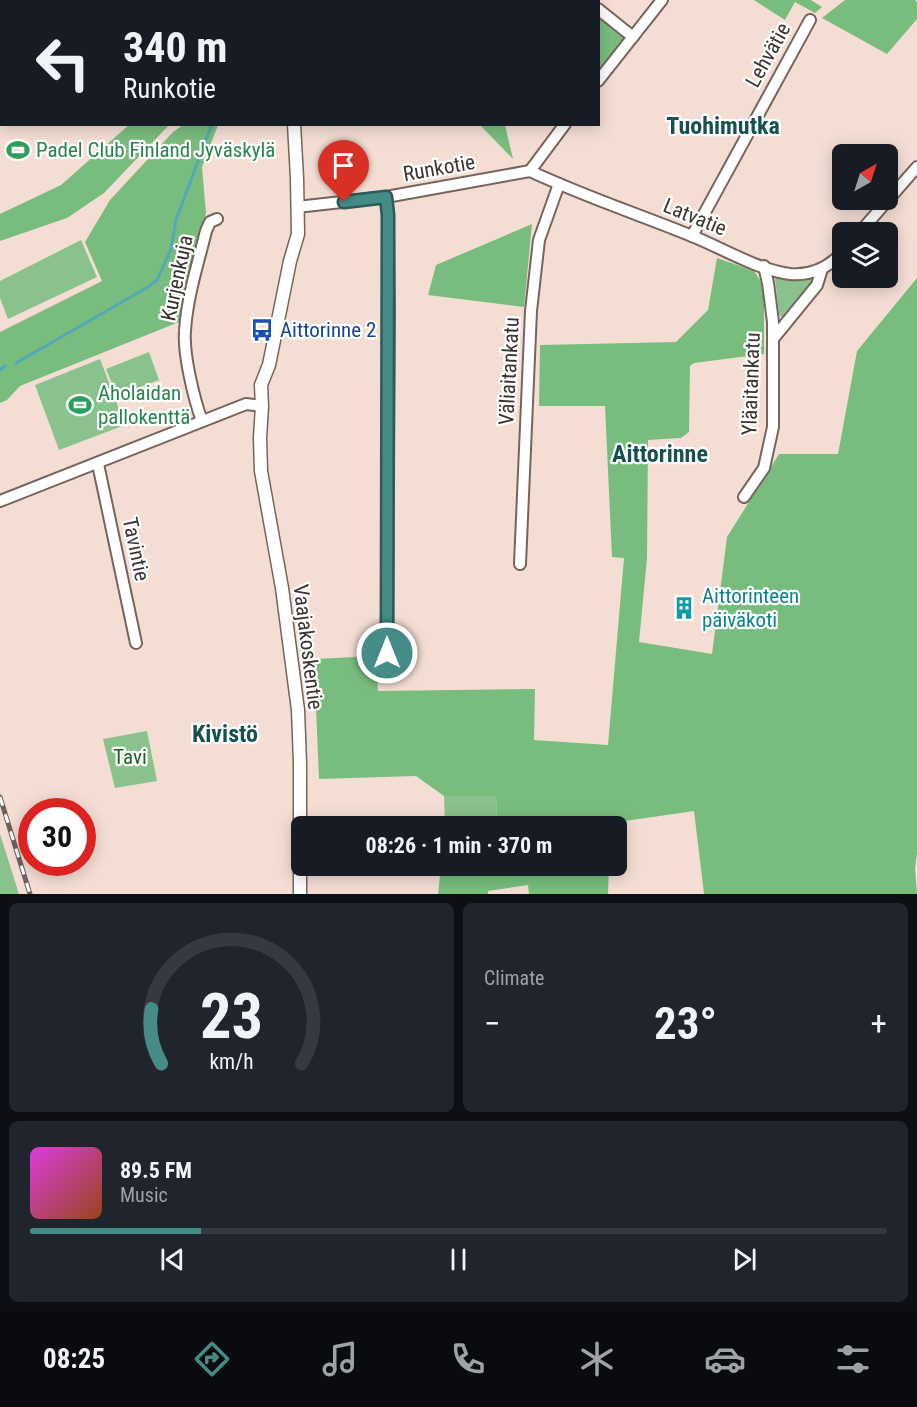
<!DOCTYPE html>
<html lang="en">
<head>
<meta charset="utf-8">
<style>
  :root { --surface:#171b24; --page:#20242c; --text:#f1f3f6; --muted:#9ea1a6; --line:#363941; --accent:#458c87 }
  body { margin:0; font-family:"Roboto Condensed",sans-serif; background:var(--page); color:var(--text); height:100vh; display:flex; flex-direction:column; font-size:22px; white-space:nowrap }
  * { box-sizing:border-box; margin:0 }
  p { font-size:20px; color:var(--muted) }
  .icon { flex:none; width:33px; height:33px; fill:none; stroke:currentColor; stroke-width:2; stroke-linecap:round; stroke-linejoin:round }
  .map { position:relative; height:894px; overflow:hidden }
  .details { display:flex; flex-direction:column; gap:9px; padding:9px; background:#0d0f14; flex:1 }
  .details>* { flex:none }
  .top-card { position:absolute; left:0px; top:0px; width:600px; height:126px; box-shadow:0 3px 15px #0003; background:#171b24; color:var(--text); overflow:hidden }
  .needle { width:39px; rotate:39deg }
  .controls { position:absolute; left:832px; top:144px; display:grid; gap:12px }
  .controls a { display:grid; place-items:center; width:66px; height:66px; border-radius:9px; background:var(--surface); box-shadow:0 3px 15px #0003; font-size:30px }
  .speed { position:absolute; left:18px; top:798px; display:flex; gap:12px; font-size:30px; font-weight:700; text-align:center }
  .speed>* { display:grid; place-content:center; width:78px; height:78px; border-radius:50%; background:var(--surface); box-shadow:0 3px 15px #0003; line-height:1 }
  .speed .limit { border:9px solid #d22; background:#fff; color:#111 }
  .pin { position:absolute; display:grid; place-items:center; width:51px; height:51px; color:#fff; margin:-62px -26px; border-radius:50% 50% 50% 0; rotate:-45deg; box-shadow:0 0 6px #0007 }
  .pin .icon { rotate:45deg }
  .me { position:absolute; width:66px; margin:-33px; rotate:0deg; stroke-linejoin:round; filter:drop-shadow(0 0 4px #0008) }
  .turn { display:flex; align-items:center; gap:21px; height:126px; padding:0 24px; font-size:27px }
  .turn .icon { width:78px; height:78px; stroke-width:2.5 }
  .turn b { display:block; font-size:42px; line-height:51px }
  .big { font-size:45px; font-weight:700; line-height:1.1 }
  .details .tile { flex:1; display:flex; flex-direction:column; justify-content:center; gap:9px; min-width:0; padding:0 21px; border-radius:9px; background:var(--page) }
  .details .dial { align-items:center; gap:0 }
  .dial svg { height:156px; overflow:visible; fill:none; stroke:var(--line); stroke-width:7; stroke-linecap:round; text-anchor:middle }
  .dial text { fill:var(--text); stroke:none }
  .song { display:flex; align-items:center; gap:18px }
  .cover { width:72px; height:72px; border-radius:9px; background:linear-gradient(135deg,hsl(300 70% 55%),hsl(20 70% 35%)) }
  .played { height:6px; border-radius:3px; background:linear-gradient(90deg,var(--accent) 20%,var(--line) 20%) }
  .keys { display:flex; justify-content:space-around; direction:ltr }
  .heat { display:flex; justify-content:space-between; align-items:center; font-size:33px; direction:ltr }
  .details .tiles { flex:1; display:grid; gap:9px; grid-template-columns:1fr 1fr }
  .tile:last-child { grid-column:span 2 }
  .trip { position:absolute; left:291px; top:816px; width:336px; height:60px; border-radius:9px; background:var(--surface); box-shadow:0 3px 15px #0003; font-weight:700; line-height:60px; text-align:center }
  .tabs { display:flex; height:96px; justify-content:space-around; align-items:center; background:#090b0e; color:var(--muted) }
  .tabs .icon { width:42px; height:42px }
  .tabs .selected { color:var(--accent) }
  .tabs b { font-size:27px; color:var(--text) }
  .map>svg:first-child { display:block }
</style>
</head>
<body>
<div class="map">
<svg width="917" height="894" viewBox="0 0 917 894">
  <rect width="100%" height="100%" fill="#f4ded4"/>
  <g fill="#89c28c">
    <polygon points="81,240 97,277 8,319 0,298 0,281"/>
    <polygon points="775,278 805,280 813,279 814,281 786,318 782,318 779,314"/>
    <polygon points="149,352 159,380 117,396 106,369"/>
    <polygon points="100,359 125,425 59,450 35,385"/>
    <polygon points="147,731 157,781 115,788 103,739"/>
    <polygon points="444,796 496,796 497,826 445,826"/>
    <polygon points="0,834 19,894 0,894"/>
    <rect x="445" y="866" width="52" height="9"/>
  </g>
  <g fill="#79bd7e">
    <polygon points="754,0 811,0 822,7 815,13 795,2 785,20"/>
    <polygon points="845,0 915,0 917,2 917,19 887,54 822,18"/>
    <polygon points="599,15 625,36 625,41 599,76"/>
    <polygon points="130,124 169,125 104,193 67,218 0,241 0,214 61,185"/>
    <polygon points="183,125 218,125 202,167 206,213 179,322 20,386 7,400 0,403 0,332 102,281 85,242 110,200 173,132"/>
    <polygon points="480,125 505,125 513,159"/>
    <polygon points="532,224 524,307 428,295 436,265"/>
    <polygon points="717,258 754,271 764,286 764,354 694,363 690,366 689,432 681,438 648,440 647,558 639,642 712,654 727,537 779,454 838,454 857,351 917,278 917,853 915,869 917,894 704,894 694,811 611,823 610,826 497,826 496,796 444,796 416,776 319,779 314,659 376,656 378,691 535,689 534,740 608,745 624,558 612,557 605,406 539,406 540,345 676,342 708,310"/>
    <polygon points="497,866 609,866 608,894 529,894 528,885 488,891 488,894 438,894 440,875 497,875"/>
  </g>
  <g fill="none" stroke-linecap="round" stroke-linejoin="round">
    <g stroke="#55a8b8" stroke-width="3">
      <polyline points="399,2 403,0"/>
      <polyline points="16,363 148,287 157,280 171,249 176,220 212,124"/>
      <polyline points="0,370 5,366"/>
    </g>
    <g stroke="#77645c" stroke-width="14">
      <g id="minor">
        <polyline points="598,9 633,37"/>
        <polyline points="598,81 662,0"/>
        <path d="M530 171C583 196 638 214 692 236 722 248 758 270 790 274 812 276 829 267 843 252"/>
        <polyline points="530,171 565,124"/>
        <polyline points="386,197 388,215 389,310 387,653"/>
        <polyline points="297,207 386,197 530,171"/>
        <polyline points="860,232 917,167"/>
        <polyline points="692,236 810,20"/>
        <polyline points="773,339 817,285 822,269"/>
        <path d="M202 421C194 399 183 354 185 331 187 297 198 264 206 231L210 222 217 219"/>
        <polyline points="98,464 136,643"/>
        <polyline points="744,497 764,468 773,427 773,322 768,283 764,266"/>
        <polyline points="0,501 246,404 262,406"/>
        <polyline points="520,564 531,311 539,240 559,184"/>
      </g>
    </g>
    <g stroke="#77645c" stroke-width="15">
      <g id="major">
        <polyline points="266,0 267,2"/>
        <polyline points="294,124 297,178 298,234 290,261 269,365 261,385 262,406 260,438 261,471 282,588 298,710 300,763 300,894"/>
      </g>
    </g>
    <use href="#minor" stroke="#fff" stroke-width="10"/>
    <use href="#major" stroke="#fff" stroke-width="12"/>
    <g stroke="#6f635d" stroke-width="5">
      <polyline id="rail" points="0,797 30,894"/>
    </g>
    <use href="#rail" stroke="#fff" stroke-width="3" stroke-dasharray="9" stroke-linecap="butt"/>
  </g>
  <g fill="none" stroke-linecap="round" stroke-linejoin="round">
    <g stroke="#2d5b58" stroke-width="15">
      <polyline id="route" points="344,202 386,197 388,215 387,653"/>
    </g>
    <use href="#route" stroke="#458c87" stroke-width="10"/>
  </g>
  <defs>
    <g id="stadium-bare" transform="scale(1.8)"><path d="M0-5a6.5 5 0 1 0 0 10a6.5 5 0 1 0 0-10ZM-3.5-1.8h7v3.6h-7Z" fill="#2e9e5b" stroke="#fff" stroke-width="2.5" paint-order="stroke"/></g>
    <g id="bus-bare" transform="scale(1.8)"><path d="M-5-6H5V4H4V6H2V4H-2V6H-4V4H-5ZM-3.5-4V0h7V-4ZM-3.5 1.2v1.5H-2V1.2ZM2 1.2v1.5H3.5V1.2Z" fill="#1a4fb4" stroke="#fff" stroke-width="2.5" paint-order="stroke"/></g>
    <g id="building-bare" transform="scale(1.8)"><path d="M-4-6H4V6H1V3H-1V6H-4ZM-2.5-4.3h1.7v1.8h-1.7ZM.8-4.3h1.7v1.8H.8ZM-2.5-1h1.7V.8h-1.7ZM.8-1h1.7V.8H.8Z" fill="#0f9aa8" stroke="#fff" stroke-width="2.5" paint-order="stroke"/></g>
  </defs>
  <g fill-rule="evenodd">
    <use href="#stadium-bare" x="18" y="150"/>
    <use href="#bus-bare" x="262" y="330"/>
    <use href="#stadium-bare" x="80" y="405"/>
    <use href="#building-bare" x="684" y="608"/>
  </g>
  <g text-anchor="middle" stroke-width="4.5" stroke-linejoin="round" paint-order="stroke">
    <g font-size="21" fill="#3b332f" stroke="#fff">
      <text transform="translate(768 55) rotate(-61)" y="7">Lehvätie</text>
      <text transform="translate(439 168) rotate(-10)" y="7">Runkotie</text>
      <text transform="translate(695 217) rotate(22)" y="7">Latvatie</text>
      <text transform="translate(177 278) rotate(-78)" y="7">Kurjenkuja</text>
      <text transform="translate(509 371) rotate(-87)" y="7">Väliaitankatu</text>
      <text transform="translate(751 384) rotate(-88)" y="7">Yläaitankatu</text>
      <text transform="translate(136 549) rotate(78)" y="7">Tavintie</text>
      <text transform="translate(308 647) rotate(83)" y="7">Vaajakoskentie</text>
    </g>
    <g font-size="21" fill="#27864d" stroke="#fff" text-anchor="start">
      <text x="36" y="157">Padel Club Finland Jyväskylä</text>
      <text x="98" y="400">Aholaidan<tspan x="98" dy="24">pallokenttä</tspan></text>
    </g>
    <g font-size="21" fill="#164399" stroke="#fff" text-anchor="start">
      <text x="280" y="337">Aittorinne 2</text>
    </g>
    <g font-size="21" fill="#0d838f" stroke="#fff" text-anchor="start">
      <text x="702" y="603">Aittorinteen<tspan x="702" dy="24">päiväkoti</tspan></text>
    </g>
    <g font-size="21" fill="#1b6126" stroke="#fff">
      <text x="130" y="764">Tavi</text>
    </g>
    <g font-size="24" font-weight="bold" fill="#15514e" stroke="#fff">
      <text x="723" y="134">Tuohimutka</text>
      <text x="660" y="462">Aittorinne</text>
      <text x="225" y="742">Kivistö</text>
    </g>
  </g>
</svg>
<div class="controls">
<a><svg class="needle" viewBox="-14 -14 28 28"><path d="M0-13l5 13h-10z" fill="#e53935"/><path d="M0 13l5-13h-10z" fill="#9ea1a6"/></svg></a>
<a><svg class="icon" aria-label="layers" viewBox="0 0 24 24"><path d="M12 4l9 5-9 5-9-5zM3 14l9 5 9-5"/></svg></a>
</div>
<div class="speed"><div class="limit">30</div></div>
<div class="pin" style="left:344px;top:202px;background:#d93025"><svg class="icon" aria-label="arrive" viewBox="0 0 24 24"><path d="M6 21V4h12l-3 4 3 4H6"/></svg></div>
<svg class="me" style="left:387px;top:653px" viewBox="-20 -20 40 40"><circle r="17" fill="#458c87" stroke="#fff" stroke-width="3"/><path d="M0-11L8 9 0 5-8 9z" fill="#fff"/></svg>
<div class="trip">08:26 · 1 min · 370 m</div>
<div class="top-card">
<div class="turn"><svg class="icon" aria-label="left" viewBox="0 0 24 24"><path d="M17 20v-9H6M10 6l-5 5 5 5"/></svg><div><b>340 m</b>Runkotie</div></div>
</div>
</div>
<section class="details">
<div class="tiles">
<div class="tile dial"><svg viewBox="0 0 100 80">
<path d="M14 69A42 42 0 1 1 86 69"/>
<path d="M14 69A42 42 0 0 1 9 41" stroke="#458c87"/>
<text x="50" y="56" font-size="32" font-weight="700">23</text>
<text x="50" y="72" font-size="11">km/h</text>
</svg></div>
<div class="tile"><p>Climate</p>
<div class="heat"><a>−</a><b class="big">23°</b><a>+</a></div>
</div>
<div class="tile">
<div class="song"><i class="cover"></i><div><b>89.5 FM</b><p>Music</p></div></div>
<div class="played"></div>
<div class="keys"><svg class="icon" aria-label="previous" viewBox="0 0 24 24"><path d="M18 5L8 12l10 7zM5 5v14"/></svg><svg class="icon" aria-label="pause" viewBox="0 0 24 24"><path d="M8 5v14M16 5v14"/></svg><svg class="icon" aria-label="next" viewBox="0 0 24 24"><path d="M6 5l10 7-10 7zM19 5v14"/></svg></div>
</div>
</div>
</section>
<nav class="tabs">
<b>08:25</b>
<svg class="icon selected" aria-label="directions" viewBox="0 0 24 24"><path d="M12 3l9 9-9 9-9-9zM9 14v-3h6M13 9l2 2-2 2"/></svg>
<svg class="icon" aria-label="music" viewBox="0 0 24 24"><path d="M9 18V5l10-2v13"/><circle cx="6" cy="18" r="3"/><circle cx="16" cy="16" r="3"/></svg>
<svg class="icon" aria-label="phone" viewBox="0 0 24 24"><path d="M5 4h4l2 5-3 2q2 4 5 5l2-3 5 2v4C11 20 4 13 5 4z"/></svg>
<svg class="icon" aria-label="climate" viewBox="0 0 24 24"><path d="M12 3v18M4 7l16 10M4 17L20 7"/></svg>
<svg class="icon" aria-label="car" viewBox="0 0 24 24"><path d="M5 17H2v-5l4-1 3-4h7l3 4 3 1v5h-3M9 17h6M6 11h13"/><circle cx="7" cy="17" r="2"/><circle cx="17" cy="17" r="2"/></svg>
<svg class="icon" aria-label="filters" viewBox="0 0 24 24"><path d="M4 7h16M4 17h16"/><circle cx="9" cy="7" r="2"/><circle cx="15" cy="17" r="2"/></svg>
</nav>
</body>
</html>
